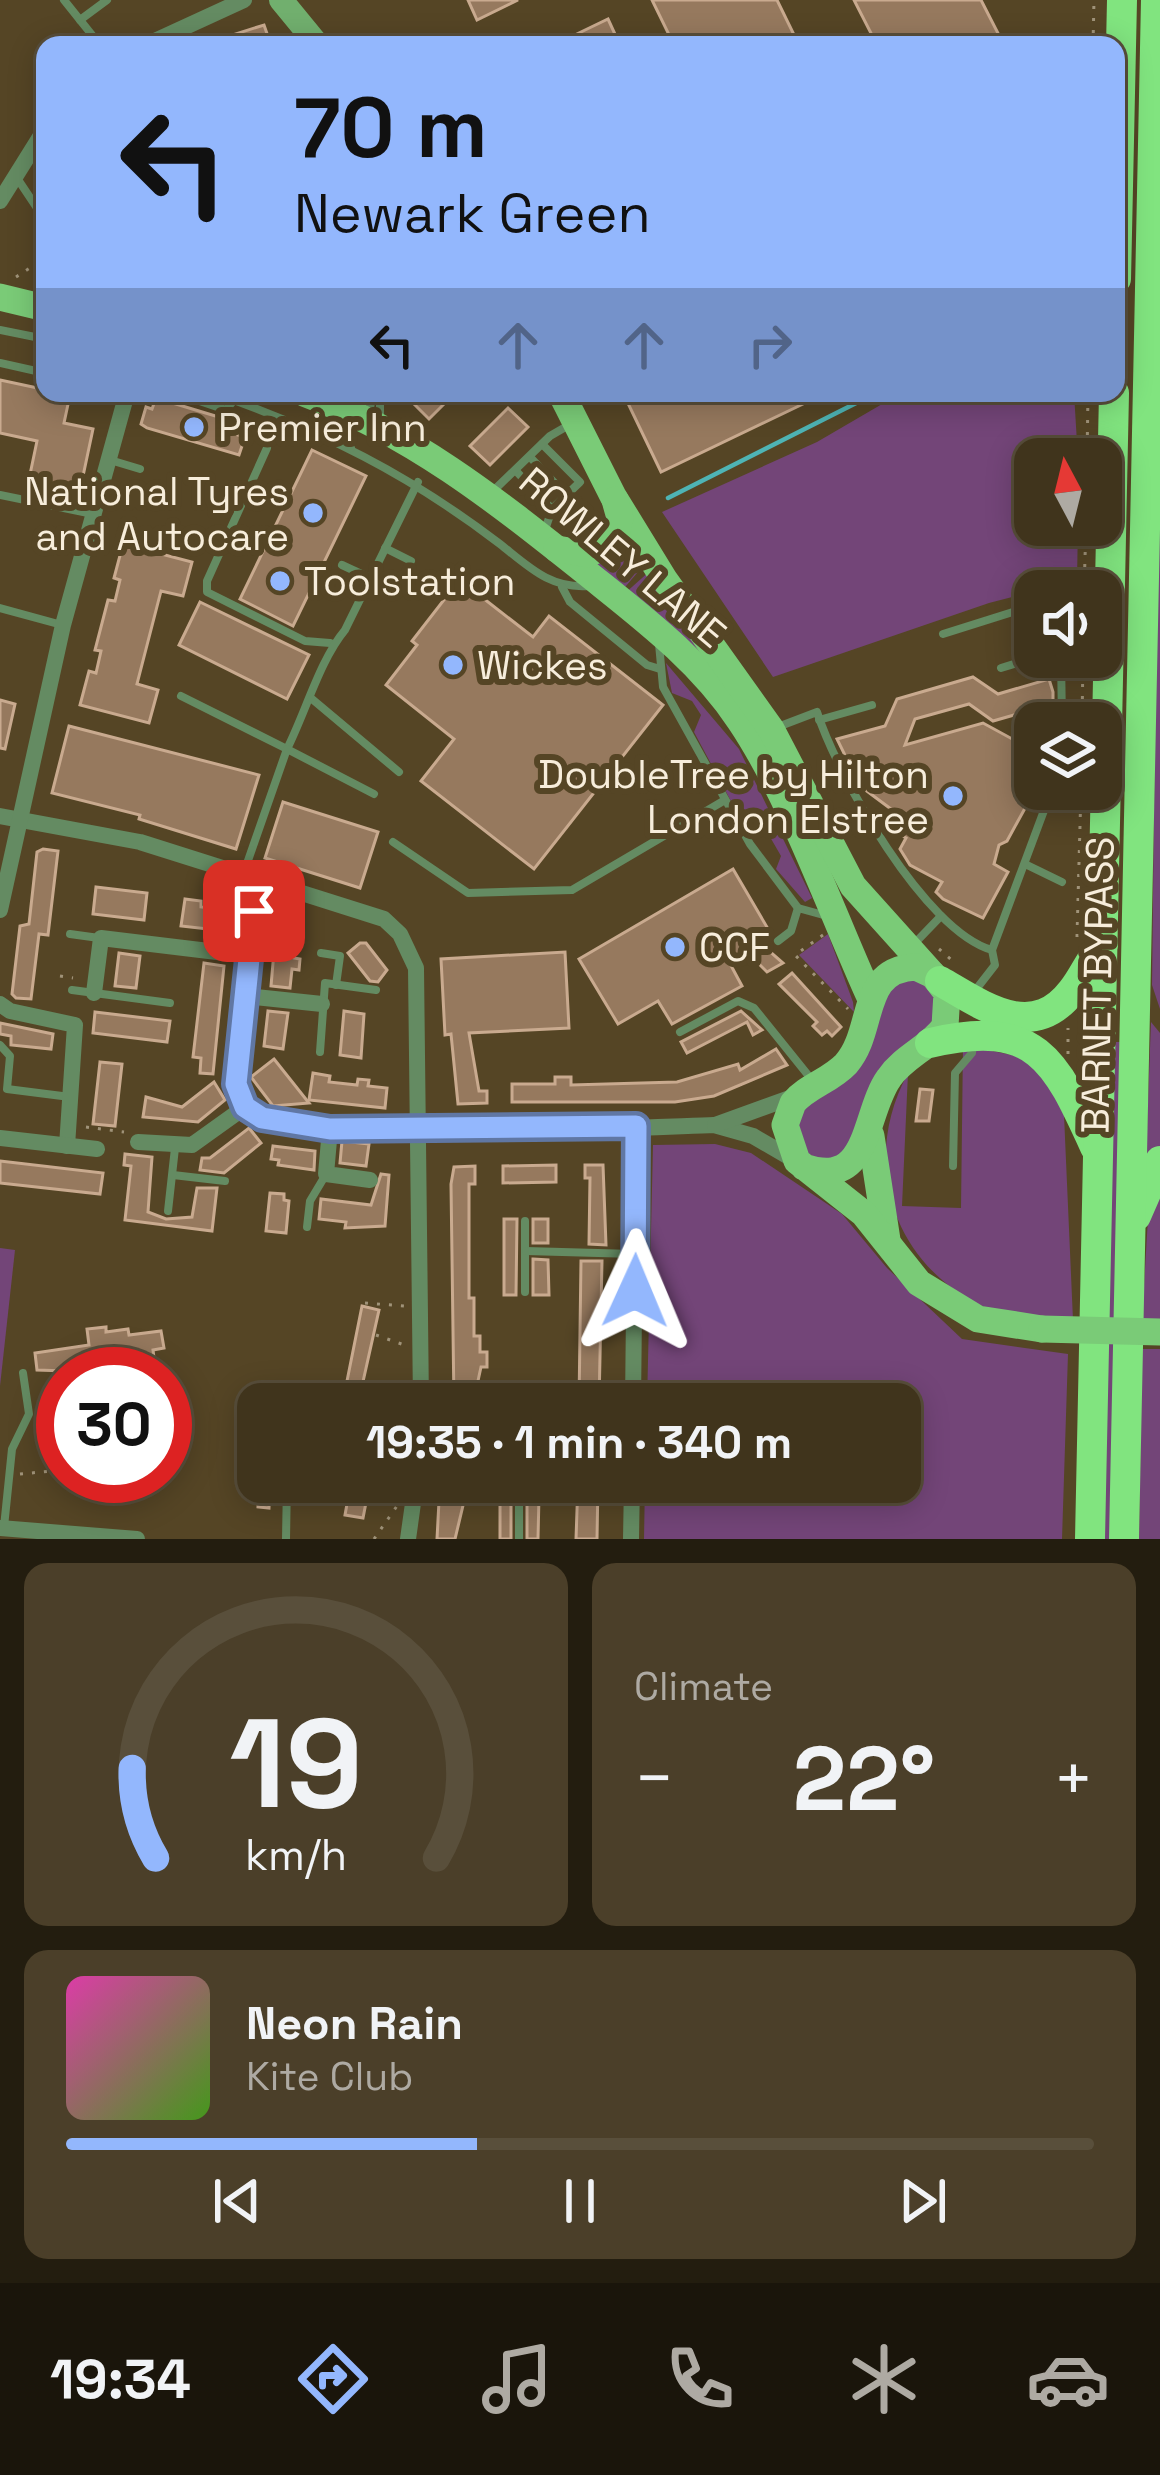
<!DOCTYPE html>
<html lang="en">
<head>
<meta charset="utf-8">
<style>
  :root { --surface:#40341c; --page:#4b3f29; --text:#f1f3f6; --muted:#aeaaa3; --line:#594f3b; --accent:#93b7fd }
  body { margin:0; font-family:"Space Grotesk",sans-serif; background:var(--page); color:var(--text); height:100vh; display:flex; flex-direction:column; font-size:45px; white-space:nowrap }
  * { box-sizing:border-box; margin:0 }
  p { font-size:39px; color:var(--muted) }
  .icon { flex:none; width:66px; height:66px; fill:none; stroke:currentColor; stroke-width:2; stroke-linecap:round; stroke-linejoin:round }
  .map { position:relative; height:1539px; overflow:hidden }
  .sheet { display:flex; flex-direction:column; gap:24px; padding:24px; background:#231d0f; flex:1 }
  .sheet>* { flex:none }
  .guide { position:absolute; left:36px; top:36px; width:1089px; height:366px; border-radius:24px; box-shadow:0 6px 30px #0003,0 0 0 3px var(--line); background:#93b7fd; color:#111; overflow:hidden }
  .needle { width:78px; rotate:353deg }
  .fabs { position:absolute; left:1014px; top:438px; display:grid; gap:24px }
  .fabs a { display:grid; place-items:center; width:108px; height:108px; border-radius:24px; background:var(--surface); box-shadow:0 6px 30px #0003,0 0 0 3px var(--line); font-size:60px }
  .speed { position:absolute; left:36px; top:1347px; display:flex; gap:24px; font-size:60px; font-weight:700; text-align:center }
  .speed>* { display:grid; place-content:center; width:156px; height:156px; border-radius:50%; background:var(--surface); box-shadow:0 6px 30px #0003,0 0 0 3px var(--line); line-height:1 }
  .speed .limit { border:18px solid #d22; background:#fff; color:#111 }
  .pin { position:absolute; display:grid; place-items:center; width:102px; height:102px; color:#fff; margin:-51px; border-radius:24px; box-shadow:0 6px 18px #0006 }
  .me { position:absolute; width:132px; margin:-66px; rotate:1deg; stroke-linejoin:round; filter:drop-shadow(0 0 9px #0008) }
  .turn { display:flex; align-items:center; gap:42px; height:252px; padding:0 60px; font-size:54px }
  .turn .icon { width:156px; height:156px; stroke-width:2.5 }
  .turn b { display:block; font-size:84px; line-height:102px }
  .lanes { display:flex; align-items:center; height:114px; padding:0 60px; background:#0003; justify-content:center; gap:60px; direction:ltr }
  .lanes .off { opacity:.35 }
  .big { font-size:90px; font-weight:700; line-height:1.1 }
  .sheet .tile { flex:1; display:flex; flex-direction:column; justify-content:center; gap:18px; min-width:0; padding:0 42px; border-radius:24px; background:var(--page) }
  .sheet .dial { align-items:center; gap:0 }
  .dial svg { height:312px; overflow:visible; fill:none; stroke:var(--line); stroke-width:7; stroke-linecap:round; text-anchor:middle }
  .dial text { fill:var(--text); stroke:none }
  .song { display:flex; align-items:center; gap:36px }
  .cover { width:144px; height:144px; border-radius:18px; background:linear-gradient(135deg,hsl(320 70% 55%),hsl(100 70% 35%)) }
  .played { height:12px; border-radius:6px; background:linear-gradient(90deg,var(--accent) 40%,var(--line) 40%) }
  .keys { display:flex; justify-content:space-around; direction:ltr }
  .heat { display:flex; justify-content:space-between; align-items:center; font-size:66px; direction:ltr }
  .sheet .tiles { flex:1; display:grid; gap:24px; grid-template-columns:1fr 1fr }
  .tile:last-child { grid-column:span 2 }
  .trip { position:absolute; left:237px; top:1383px; width:684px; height:120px; border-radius:24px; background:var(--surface); box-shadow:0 6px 30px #0003,0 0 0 3px var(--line); font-weight:700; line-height:120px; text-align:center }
  .dock { display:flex; height:192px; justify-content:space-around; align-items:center; background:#1a150b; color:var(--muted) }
  .dock .icon { width:84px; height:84px }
  .dock .current { color:var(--accent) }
  .dock b { font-size:54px; color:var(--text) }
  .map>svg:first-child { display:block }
</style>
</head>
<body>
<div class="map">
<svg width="1160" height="1539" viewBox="0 0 1160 1539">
  <rect width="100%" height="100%" fill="#554525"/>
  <g fill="#734578">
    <polygon points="1160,284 1160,1009 1152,985"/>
    <polygon points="901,393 1074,393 1078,459 1035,459 1035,525 1078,525 1077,580 989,603 773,677 662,512 817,442"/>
    <polygon points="626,540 643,566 620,593 589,562"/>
    <polygon points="651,570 760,725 623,595"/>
    <polygon points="666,663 739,749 812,898 805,902 776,869 781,856 758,816 732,803 694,732 701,715 692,701 672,693"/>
    <polygon points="828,934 853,1002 854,1012 799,955"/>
    <polygon points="908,977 928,984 939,1009 857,1145 831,1163 805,1153 796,1123 801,1112 889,989"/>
    <polygon points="1151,1022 1160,1033 1160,1150 1145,1182"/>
    <polygon points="1114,1042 1122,1042 1112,1539 1104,1539"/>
    <path d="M963 1045 1036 1060 1064 1115 1073 1320C1046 1316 1007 1318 982 1306 892 1263 860 1161 908 1073L902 1206 961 1208Z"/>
    <polygon points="715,1144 751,1153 842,1214 887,1268 962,1339 1068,1354 1062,1539 644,1539 645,1482 900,1482 900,1404 647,1404 653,1145"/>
    <polygon points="1160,1178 1160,1320 1142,1320 1148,1218"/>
    <polygon points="0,1248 15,1250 0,1386"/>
    <polygon points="1142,1349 1160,1349 1160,1539 1139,1539"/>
  </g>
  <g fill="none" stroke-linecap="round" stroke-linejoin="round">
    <polyline stroke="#4eb4b5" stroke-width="4.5" points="668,498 876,393"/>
  </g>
  <g fill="#96795e" stroke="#c9aa8f" stroke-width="3">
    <polygon points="468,0 518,0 477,20"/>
    <polygon points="652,0 777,0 799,45 674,45"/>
    <polygon points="854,0 981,0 1004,45 877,45"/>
    <polygon points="608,19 620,45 554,45"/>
    <polygon points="264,25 271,45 210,45 210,42"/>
    <polygon points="0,380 70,395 64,423 93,429 79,495 28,484 37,441 0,433"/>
    <polygon points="403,393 455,393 429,419"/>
    <polygon points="623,393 826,393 661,472"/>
    <polygon points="156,398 242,424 238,435 245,437 239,455 147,428 141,424 146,407 152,409"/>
    <polygon points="508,408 528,427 490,465 470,446"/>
    <polygon points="312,450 366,476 293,626 240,599"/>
    <polygon points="123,544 192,562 183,596 161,591 137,684 158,690 149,723 80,705 89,671 96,673 101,651 95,650 108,600 115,601 120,580 114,578"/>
    <polygon points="465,584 533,637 549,616 663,705 534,869 421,781 454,739 386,685 417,645 412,641 450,592 456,596"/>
    <polygon points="200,602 309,655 287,699 179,645"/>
    <polygon points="973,677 998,694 1049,679 1053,692 1053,704 993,721 969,704 915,719 905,745 983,723 1027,747 1035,744 1035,790 1007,841 999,845 994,864 1008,872 983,918 943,899 936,892 942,882 910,865 900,849 906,838 891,829 899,815 860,786 837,739 885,726 897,699"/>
    <polygon points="0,700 15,704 5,749 0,748"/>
    <polygon points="69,726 259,775 236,849 139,819 140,815 52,793"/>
    <polygon points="283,802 378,832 360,888 265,858"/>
    <polygon points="43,849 58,851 48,935 39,934 31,999 16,998 12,994 20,926 29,924 37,852"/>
    <polygon points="733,869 771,934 759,942 783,963 767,972 745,950 728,960 742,986 672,1024 658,1001 618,1024 579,959"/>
    <polygon points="96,887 147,893 144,920 93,914"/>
    <polygon points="185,899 201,901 201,907 246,912 244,933 181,926"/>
    <polygon points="278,906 291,908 290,920 298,921 294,958 300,959 299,970 292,969 290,988 271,986"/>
    <polygon points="360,943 366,943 387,970 378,982 370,981 348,953"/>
    <polygon points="565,952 569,1028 469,1033 479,1091 487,1091 487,1103 458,1104 451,1034 445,1035 441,959"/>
    <polygon points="119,953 140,956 136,988 115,986"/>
    <polygon points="204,963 224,966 213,1074 200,1073 201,1058 193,1057"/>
    <polygon points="792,973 841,1027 832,1036 827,1031 822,1035 813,1026 817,1022 779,984"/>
    <polygon points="268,1011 288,1013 283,1049 264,1046"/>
    <polygon points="344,1011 364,1014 361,1058 340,1055"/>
    <polygon points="741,1011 762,1030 753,1035 747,1022 687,1053 681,1042"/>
    <polygon points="95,1012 170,1021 167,1042 93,1033"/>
    <polygon points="0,1023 53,1034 51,1049 11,1045 11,1036 0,1034"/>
    <polygon points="776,1049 787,1065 714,1096 675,1102 512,1102 512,1084 555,1084 555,1077 571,1077 571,1085 677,1082 738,1064 740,1070"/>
    <polygon points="274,1059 309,1103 273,1106 251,1077"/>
    <polygon points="100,1062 122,1064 115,1126 93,1124"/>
    <polygon points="313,1073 330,1076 329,1082 357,1085 358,1079 369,1080 368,1086 387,1088 385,1108 309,1100"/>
    <polygon points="214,1082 225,1100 198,1122 143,1117 146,1097 182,1107"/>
    <polygon points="920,1089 933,1090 929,1121 916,1121"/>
    <polygon points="249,1128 261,1143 224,1173 200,1170 202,1158 210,1158"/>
    <polygon points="342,1141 369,1144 366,1166 340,1163"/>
    <polygon points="273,1146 315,1151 314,1170 278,1165 279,1160 271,1159"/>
    <polygon points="125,1154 152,1157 148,1212 166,1219 192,1217 197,1188 217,1188 212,1231 125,1220 131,1166 124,1165"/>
    <polygon points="0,1161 103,1173 100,1194 0,1183"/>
    <polygon points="556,1165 556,1182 503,1183 503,1166"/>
    <polygon points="585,1165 603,1165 606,1245 589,1244 590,1178 585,1178"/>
    <polygon points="475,1166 475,1184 469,1184 469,1298 474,1298 474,1336 480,1336 480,1352 487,1352 487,1367 481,1367 473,1404 454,1404 451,1184 454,1167"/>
    <polygon points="381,1174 389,1175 385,1226 345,1228 346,1222 319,1219 321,1199 371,1205"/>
    <polygon points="270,1193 284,1194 284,1200 289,1201 286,1233 266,1231"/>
    <polygon points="504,1219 517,1219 516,1295 504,1295"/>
    <rect x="533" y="1219" width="15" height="24"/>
    <polygon points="533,1259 548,1260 549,1295 533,1295"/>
    <polygon points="581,1261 602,1261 599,1404 579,1404"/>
    <polygon points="362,1306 379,1310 358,1404 343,1401"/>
    <polygon points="106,1327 106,1332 128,1329 129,1335 161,1331 164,1348 153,1350 156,1374 37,1370 35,1353 89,1345 87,1329"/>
    <polygon points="63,1404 63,1433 50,1435 47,1406"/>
    <polygon points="259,1482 270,1482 269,1508 258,1507"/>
    <polygon points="351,1482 370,1482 363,1518 345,1515"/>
    <polygon points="440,1482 487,1483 485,1496 466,1493 455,1539 437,1539"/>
    <polygon points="578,1482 598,1482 597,1539 576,1539"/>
    <rect x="500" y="1495" width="11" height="44"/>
    <polygon points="527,1496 539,1496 538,1539 527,1539"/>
  </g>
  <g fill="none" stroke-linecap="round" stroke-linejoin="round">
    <g stroke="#a09379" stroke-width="3" stroke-dasharray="3 9" stroke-linecap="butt">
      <polyline points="474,45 478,43"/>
      <polyline points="1093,45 1094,0"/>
      <polyline points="16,277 33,266"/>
      <polyline points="393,403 398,393"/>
      <polyline points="1087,459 1088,393"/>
      <polyline points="1084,591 1086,525"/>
      <polyline points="1082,723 1083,657"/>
      <polyline points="823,935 795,955 848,1009"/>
      <polyline points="1077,937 1081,789"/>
      <polyline points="939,949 955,963"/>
      <polyline points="60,976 73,978"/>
      <polyline points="1068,1054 1068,1028"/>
      <polyline points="86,1127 124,1132"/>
      <polyline points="365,1303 405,1306"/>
      <polyline points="376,1335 407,1346"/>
      <polyline points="20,1474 63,1470"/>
      <polyline points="369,1493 396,1494"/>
      <polyline points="374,1539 397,1506"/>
    </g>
    <g stroke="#648b62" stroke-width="8">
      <polyline points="64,0 100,45"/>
      <polyline points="80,20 107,0"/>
      <polyline points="15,175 45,220"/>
      <polyline points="0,330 45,339"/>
      <polyline points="0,363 45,373"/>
      <polyline points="176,393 226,410 234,400"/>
      <path d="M214 393C324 432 407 473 500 544 529 567 550 589 589 586"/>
      <polyline points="333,414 351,448"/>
      <polyline points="368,418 373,393"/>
      <polyline points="380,418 380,393"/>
      <polyline points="542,444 580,482 552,509 545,530"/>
      <polyline points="267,448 207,581 207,592 305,641 330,643"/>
      <polyline points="530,457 566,495"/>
      <polyline points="110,460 140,469"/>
      <polyline points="516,471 552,509"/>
      <polyline points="490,494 550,436 569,425"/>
      <polyline points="0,495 93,514"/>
      <polyline points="385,548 411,561"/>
      <polyline points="342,565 370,578"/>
      <polyline points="562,587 570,602 647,665 660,669"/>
      <polyline points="0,608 62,625"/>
      <polyline points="943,634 1035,605"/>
      <polyline points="659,644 663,687 750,844 798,908 827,916"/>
      <polyline points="1061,657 1062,723"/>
      <polyline points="1001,668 1037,657"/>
      <path d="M181 696 287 749C306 711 320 660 345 630L418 482"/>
      <polyline points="312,699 399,772"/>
      <polyline points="819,720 872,705"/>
      <path d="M775 728 817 712C838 777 925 931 992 950"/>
      <polyline points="393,842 468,893 572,890 725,800"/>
      <polyline points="1027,865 1062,882"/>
      <polyline points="244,872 287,749 374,794"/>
      <polyline points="70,934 99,938"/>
      <polyline points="778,941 791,931 798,908"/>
      <polyline points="913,945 941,916"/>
      <polyline points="321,953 340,956 336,985"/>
      <polyline points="250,954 254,911"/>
      <polyline points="72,990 170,1003"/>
      <polyline points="974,992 995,965 992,950 1052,789"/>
      <polyline points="680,1032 738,1001 754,1008 812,1080"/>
      <polyline points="0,1045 10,1056 7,1089 70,1097"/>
      <polyline points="320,1052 325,983 376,990"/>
      <polyline points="953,1166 955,1073 972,1053 973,1042"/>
      <polyline points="173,1175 225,1181"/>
      <polyline points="168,1211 175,1148"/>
      <polyline points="525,1221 525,1292"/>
      <polyline points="307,1227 310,1201 325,1176"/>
      <polyline points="526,1251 634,1254"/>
      <polyline points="519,1496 519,1539"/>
      <polyline points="4,1527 12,1449 29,1414 23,1373"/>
      <polyline points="286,1539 287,1482"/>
    </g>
    <g stroke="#648b62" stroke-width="16">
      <polyline points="146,45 244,0"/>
      <polyline points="0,201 45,129"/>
      <polyline points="0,816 140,842 384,919 400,934 416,968 421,1404"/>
      <polyline points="0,910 63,625 127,393"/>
      <path d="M94 993 101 938 250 956C247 988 225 1087 247 1109 284 1145 645 1127 714 1125L753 1136 796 1161"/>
      <polyline points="246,996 322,1004"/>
      <polyline points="0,1004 10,1011 75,1025 67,1146"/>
      <polyline points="715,1125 798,1095"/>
      <polyline points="330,1129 326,1174 370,1180"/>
      <polyline points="0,1138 97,1149"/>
      <polyline points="138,1142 192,1145 245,1107"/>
      <polyline points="633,1404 636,1126"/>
      <polyline points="0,1528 137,1539"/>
      <polyline points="408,1539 416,1482"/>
      <polyline points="631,1539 632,1482"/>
    </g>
    <polyline stroke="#71af6e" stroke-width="24" points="281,0 318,45"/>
    <g stroke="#7acb77" stroke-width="27">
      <polyline points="0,297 45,308"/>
      <path d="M304 393C411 433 494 499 582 569 639 615 699 659 740 721 790 795 831 911 869 995"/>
      <polyline points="561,393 613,496 664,579 771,729 853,886 933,975"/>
      <polyline points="557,549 587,554 614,543 620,518 615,500"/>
      <polyline points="871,1136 887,1240"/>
      <path d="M804 1167C871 1190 863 1114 889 1078 904 1056 931 1047 945 1026L947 993 933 975 916 967C858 969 876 1030 846 1064 830 1081 807 1086 793 1103L785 1125 797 1161 864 1214 919 1283 978 1319 1042 1329"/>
    </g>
    <g stroke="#81e47f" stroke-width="30">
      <polyline points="1116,279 1122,0"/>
      <path d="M940 981C982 1005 1032 1043 1072 991 1084 976 1090 959 1103 944"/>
      <path d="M930 1043C1036 1018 1055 1059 1095 1147"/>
      <polyline points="1136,1216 1160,1161"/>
      <polyline points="1090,1539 1114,393"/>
      <polyline points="1124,1539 1156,0"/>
    </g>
    <polyline stroke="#7acb77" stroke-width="27" points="1042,1329 1160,1332"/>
  </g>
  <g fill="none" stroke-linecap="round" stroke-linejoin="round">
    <g stroke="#6077a4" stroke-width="30">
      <polyline id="route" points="254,911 236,1084 245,1107 262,1118 330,1129 636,1126 635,1291"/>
    </g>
    <use href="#route" stroke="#93b7fd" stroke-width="21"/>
  </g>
  <g fill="#93b7fd" stroke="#554525" stroke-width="4.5">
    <circle cx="194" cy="427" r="12"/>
    <circle cx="313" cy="513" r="12"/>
    <circle cx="280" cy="581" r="12"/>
    <circle cx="453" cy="665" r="12"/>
    <circle cx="953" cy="796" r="12"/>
    <circle cx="675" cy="947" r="12"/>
  </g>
  <g text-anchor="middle" stroke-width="12" stroke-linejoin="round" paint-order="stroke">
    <g font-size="39" fill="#f7eddb" stroke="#554525" text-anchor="start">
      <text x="218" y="441">Premier Inn</text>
      <text x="289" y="505" text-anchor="end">National Tyres<tspan x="289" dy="45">and Autocare</tspan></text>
      <text x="304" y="595">Toolstation</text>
      <text x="477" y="679">Wickes</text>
      <text x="929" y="788" text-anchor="end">DoubleTree by Hilton<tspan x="929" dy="45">London Elstree</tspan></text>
      <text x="699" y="961">CCF</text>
    </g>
    <g font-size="39" fill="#f7eddb" stroke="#554525">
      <text transform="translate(623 557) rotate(40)" y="14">ROWLEY LANE</text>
      <text transform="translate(1097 985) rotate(-89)" y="14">BARNET BYPASS</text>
    </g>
  </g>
</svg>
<div class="fabs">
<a><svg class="needle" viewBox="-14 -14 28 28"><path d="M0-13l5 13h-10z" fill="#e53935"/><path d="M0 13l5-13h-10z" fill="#aeaaa3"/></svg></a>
<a><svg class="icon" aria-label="sound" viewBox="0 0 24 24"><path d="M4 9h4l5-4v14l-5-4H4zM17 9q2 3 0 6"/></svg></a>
<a><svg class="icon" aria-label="layers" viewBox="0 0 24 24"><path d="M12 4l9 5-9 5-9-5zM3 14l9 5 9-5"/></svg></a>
</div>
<div class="speed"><div class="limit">30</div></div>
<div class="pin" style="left:254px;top:911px;background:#d93025"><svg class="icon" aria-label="arrive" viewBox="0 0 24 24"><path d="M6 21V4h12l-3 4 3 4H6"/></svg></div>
<svg class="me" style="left:635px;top:1291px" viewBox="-20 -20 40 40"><path d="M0-17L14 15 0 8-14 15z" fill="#93b7fd" stroke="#fff" stroke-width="4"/></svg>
<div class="trip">19:35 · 1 min · 340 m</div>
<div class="guide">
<div class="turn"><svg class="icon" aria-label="left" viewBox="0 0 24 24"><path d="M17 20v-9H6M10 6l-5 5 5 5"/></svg><div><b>70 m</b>Newark Green</div></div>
<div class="lanes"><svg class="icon" aria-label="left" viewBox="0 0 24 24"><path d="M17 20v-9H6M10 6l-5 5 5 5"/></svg><svg class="icon off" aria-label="ahead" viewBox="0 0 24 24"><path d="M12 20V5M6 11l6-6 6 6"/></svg><svg class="icon off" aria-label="ahead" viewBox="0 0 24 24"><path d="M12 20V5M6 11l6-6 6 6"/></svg><svg class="icon off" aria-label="right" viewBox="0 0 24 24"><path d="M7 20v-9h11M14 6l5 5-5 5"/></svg></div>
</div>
</div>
<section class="sheet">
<div class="tiles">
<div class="tile dial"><svg viewBox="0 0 100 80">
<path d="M14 69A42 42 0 1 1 86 69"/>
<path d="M14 69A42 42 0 0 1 8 46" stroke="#93b7fd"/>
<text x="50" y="56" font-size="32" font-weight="700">19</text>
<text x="50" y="72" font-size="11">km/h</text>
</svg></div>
<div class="tile"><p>Climate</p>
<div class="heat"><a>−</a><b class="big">22°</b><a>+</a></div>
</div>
<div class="tile">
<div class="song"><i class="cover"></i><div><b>Neon Rain</b><p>Kite Club</p></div></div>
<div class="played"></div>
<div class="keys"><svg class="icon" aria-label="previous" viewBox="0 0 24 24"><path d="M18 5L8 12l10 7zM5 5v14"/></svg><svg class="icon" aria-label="pause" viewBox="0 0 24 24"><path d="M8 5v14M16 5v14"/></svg><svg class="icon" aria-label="next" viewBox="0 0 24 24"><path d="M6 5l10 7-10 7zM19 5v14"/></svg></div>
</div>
</div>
</section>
<nav class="dock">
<b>19:34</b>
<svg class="icon current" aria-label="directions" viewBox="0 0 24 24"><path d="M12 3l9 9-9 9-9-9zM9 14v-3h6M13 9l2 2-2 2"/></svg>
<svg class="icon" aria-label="music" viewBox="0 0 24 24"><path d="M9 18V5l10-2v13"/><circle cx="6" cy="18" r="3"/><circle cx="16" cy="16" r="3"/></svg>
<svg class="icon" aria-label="phone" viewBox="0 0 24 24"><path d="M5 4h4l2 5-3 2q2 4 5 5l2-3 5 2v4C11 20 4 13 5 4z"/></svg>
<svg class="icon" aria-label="climate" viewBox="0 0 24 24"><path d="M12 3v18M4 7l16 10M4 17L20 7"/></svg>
<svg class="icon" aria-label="car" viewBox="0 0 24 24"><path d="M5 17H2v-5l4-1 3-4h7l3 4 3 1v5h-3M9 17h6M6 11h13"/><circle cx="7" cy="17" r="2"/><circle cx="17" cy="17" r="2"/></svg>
</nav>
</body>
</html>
